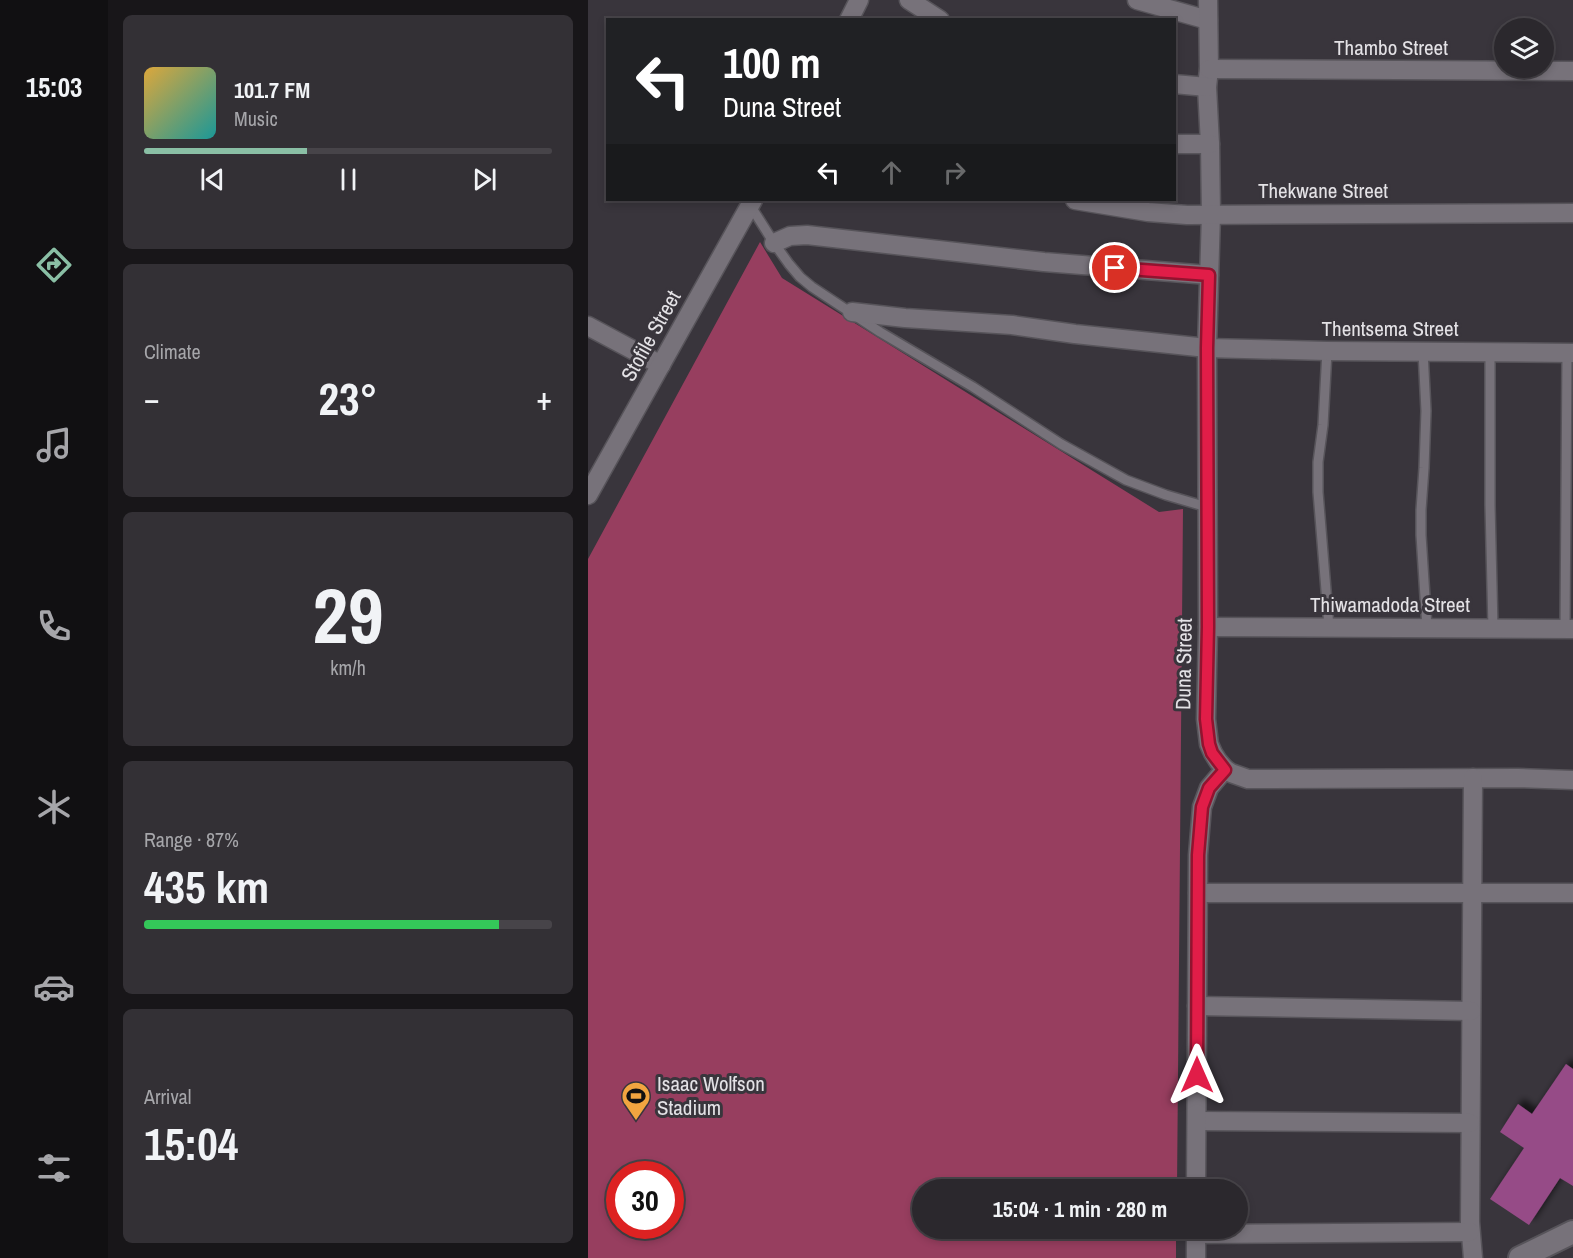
<!DOCTYPE html>
<html lang="en">
<head>
<meta charset="utf-8">
<style>
  :root { --surface:#2b282d; --page:#333035; --text:#f1f3f6; --muted:#a6a6aa; --line:#474449; --accent:#8abfa5 }
  body { margin:0; font-family:"Archivo Narrow",sans-serif; background:var(--page); color:var(--text); height:100vh; display:flex; flex-direction:column; font-size:22px; white-space:nowrap }
  * { box-sizing:border-box; margin:0 }
  p { font-size:20px; color:var(--muted) }
  .icon { flex:none; width:33px; height:33px; fill:none; stroke:currentColor; stroke-width:2; stroke-linecap:round; stroke-linejoin:round }
  .map { position:relative; flex:1; overflow:hidden }
  .sheet { display:flex; flex-direction:column; gap:15px; padding:15px; background:#181619; width:480px }
  .sheet>* { flex:none }
  .hud { position:absolute; left:18px; top:18px; width:570px; height:183px; border-radius:0px; box-shadow:0 3px 9px #0003,0 0 0 2px var(--line); background:#202124; color:#fff; overflow:hidden }
  .controls { position:absolute; left:906px; top:18px; display:grid; gap:12px }
  .controls a { display:grid; place-items:center; width:60px; height:60px; border-radius:50%; background:var(--surface); box-shadow:0 3px 9px #0003,0 0 0 2px var(--line); font-size:30px }
  .speed { position:absolute; left:18px; top:1161px; display:flex; gap:12px; font-size:30px; font-weight:700; text-align:center }
  .speed>* { display:grid; place-content:center; width:78px; height:78px; border-radius:50%; background:var(--surface); box-shadow:0 3px 9px #0003,0 0 0 2px var(--line); line-height:1 }
  .speed .limit { border:9px solid #d22; background:#fff; color:#111 }
  .pin { position:absolute; display:grid; place-items:center; width:51px; height:51px; color:#fff; margin:-26px; border:3px solid #fff; border-radius:50%; box-shadow:0 2px 6px #0007 }
  .me { position:absolute; width:66px; margin:-33px; rotate:0deg; stroke-linejoin:round; filter:drop-shadow(0 0 4px #0008) }
  .turn { display:flex; align-items:center; gap:21px; height:126px; padding:0 18px; font-size:27px }
  .turn .icon { width:78px; height:78px; stroke-width:2.5 }
  .turn b { display:block; font-size:42px; line-height:51px }
  .lanes { display:flex; align-items:center; height:57px; padding:0 18px; background:#0003; justify-content:center; gap:30px; direction:ltr }
  .lanes .off { opacity:.35 }
  .big { font-size:45px; font-weight:800; line-height:1.1 }
  .sheet .widget { flex:1; display:flex; flex-direction:column; justify-content:center; gap:9px; min-width:0; padding:0 21px; border-radius:9px; background:var(--page) }
  .sheet .dial { align-items:center; gap:0 }
  .dial b { font-size:78px; line-height:1 }
  .song { display:flex; align-items:center; gap:18px }
  .cover { width:72px; height:72px; border-radius:9px; background:linear-gradient(135deg,hsl(40 70% 55%),hsl(180 70% 35%)) }
  .played { height:6px; border-radius:3px; background:linear-gradient(90deg,var(--accent) 40%,var(--line) 40%) }
  .keys { display:flex; justify-content:space-around; direction:ltr }
  .heat { display:flex; justify-content:space-between; align-items:center; font-size:33px; direction:ltr }
  .charge { height:9px; border-radius:4px; background:linear-gradient(90deg,#34c759 87%,var(--line) 0) }
  .trip { position:absolute; left:324px; top:1179px; width:336px; height:60px; border-radius:30px; background:var(--surface); box-shadow:0 3px 9px #0003,0 0 0 2px var(--line); font-weight:800; line-height:60px; text-align:center }
  main { display:flex; flex:1; min-height:0 }
  .dock { display:flex; flex-direction:column; width:108px; justify-content:space-around; align-items:center; background:#111012; color:var(--muted) }
  .dock .icon { width:42px; height:42px }
  .dock .current { color:var(--accent) }
  .dock b { font-size:27px; color:var(--text) }
  .map>svg:first-child { display:block }
</style>
</head>
<body>
<main>
<nav class="dock">
<b>15:03</b>
<svg class="icon current" aria-label="directions" viewBox="0 0 24 24"><path d="M12 3l9 9-9 9-9-9zM9 14v-3h6M13 9l2 2-2 2"/></svg>
<svg class="icon" aria-label="music" viewBox="0 0 24 24"><path d="M9 18V5l10-2v13"/><circle cx="6" cy="18" r="3"/><circle cx="16" cy="16" r="3"/></svg>
<svg class="icon" aria-label="phone" viewBox="0 0 24 24"><path d="M5 4h4l2 5-3 2q2 4 5 5l2-3 5 2v4C11 20 4 13 5 4z"/></svg>
<svg class="icon" aria-label="climate" viewBox="0 0 24 24"><path d="M12 3v18M4 7l16 10M4 17L20 7"/></svg>
<svg class="icon" aria-label="car" viewBox="0 0 24 24"><path d="M5 17H2v-5l4-1 3-4h7l3 4 3 1v5h-3M9 17h6M6 11h13"/><circle cx="7" cy="17" r="2"/><circle cx="17" cy="17" r="2"/></svg>
<svg class="icon" aria-label="filters" viewBox="0 0 24 24"><path d="M4 7h16M4 17h16"/><circle cx="9" cy="7" r="2"/><circle cx="15" cy="17" r="2"/></svg>
</nav>
<section class="sheet">
<div class="widget">
<div class="song"><i class="cover"></i><div><b>101.7 FM</b><p>Music</p></div></div>
<div class="played"></div>
<div class="keys"><svg class="icon" aria-label="previous" viewBox="0 0 24 24"><path d="M18 5L8 12l10 7zM5 5v14"/></svg><svg class="icon" aria-label="pause" viewBox="0 0 24 24"><path d="M8 5v14M16 5v14"/></svg><svg class="icon" aria-label="next" viewBox="0 0 24 24"><path d="M6 5l10 7-10 7zM19 5v14"/></svg></div>
</div>
<div class="widget"><p>Climate</p>
<div class="heat"><a>−</a><b class="big">23°</b><a>+</a></div>
</div>
<div class="widget dial"><b>29</b><p>km/h</p></div>
<div class="widget"><p>Range · 87%</p><b class="big">435 km</b><div class="charge"></div></div>
<div class="widget"><p>Arrival</p><b class="big">15:04</b></div>
</section>
<div class="map">
<svg width="985" height="1258" viewBox="0 0 985 1258">
  <defs>
    <filter id="shadow"><feDropShadow dx="5.5" dy="-5.5" stdDeviation="3" flood-color="#0009"/></filter>
  </defs>
  <rect width="100%" height="100%" fill="#39353c"/>
  <path fill="#973e5f" fill-rule="evenodd" d="M172 242 194 278 571 512 595 509 589 1189 334 1190V1228L588 1229V1258H0V559ZM32 1174H82V1226H32Z"/>
  <polygon fill="#964b87" filter="url(#shadow)" points="978,1064 985,1069 985,1186 972,1178 941,1225 902,1199 936,1148 912,1132 930,1104 944,1114"/>
  <g fill="none" stroke-linecap="round" stroke-linejoin="round">
    <g stroke="#57545a" stroke-width="12">
      <g id="service">
        <polyline points="162,205 186,243 201,264 212,277 224,287 292,332 385,387 473,444 538,480 578,495 619,507"/>
        <polyline points="739,351 735,425 730,462 730,492 741,627"/>
        <polyline points="835,351 838,411 836,468 833,510 833,535 839,628"/>
        <polyline points="902,352 902,505 905,628"/>
        <polyline points="977,629 979,353"/>
      </g>
    </g>
    <g stroke="#57545a" stroke-width="21">
      <g id="minor">
        <polyline points="321,0 352,20"/>
        <polyline points="549,0 620,20"/>
        <polyline points="620,0 621,69 619,87 622,144 623,214 619,348 620,627 618,719 621,744 625,753 630,761 637,769 643,773 660,779 930,778 985,780"/>
        <polyline points="261,20 271,0"/>
        <polyline points="621,69 985,71"/>
        <polyline points="586,84 619,87"/>
        <polyline points="586,144 622,144"/>
        <polyline points="487,200 560,212 599,215 985,213"/>
        <polyline points="186,243 202,236 219,235 456,262 621,275"/>
        <polyline points="264,312 317,318 424,325 487,334 619,348 739,351 985,353"/>
        <polyline points="0,326 73,365"/>
        <polyline points="0,495 165,200"/>
        <polyline points="620,627 985,629"/>
        <polyline points="885,778 882,1222 885,1258"/>
        <polyline points="610,893 985,893"/>
        <polyline points="609,1006 883,1011"/>
        <polyline points="609,1121 882,1123"/>
        <polyline points="608,1190 610,855 614,807 621,788 637,769"/>
        <polyline points="608,1234 882,1232"/>
        <polyline points="608,1258 608,1228"/>
      </g>
    </g>
    <g stroke="#57545a" stroke-width="26">
      <polyline id="tertiary" points="932,1258 985,1232"/>
    </g>
    <use href="#service" stroke="#77727a" stroke-width="9"/>
    <use href="#minor" stroke="#77727a" stroke-width="18"/>
    <use href="#tertiary" stroke="#77727a" stroke-width="22"/>
  </g>
  <g fill="none" stroke-linecap="round" stroke-linejoin="round">
    <g stroke="#92132f" stroke-width="15">
      <polyline id="route" points="527,268 621,275 619,348 620,627 618,719 621,744 624,753 637,770 621,788 614,807 610,855 609,1075"/>
    </g>
    <use href="#route" stroke="#e11d48" stroke-width="10"/>
  </g>
  <defs>
    <g id="stadium-pin" transform="scale(1.5)"><path d="M0 17L-7.5 6A9.5 9.5 0 1 1 7.5 6Z" fill="#f1a540" stroke="#39353c"/><path d="M0-5a6.5 5 0 1 0 0 10a6.5 5 0 1 0 0-10ZM-3.5-1.8h7v3.6h-7Z" fill="#111"/></g>
  </defs>
  <g fill-rule="evenodd">
    <use href="#stadium-pin" x="48" y="1096"/>
  </g>
  <g text-anchor="middle" stroke-width="6" stroke-linejoin="round" paint-order="stroke">
    <g font-size="21" fill="#e4e2e6" stroke="#39353c">
      <text x="803" y="55">Thambo Street</text>
      <text x="735" y="198">Thekwane Street</text>
      <text x="802" y="336">Thentsema Street</text>
      <text transform="translate(63 336) rotate(-61)" y="7">Stofile Street</text>
      <text x="802" y="612">Thiwamadoda Street</text>
      <text transform="translate(596 664) rotate(-89)" y="7">Duna Street</text>
    </g>
    <g font-size="21" fill="#e4e2e6" stroke="#39353c" text-anchor="start">
      <text x="69" y="1091">Isaac Wolfson<tspan x="69" dy="24">Stadium</tspan></text>
    </g>
  </g>
</svg>
<div class="controls">
<a><svg class="icon" aria-label="layers" viewBox="0 0 24 24"><path d="M12 4l9 5-9 5-9-5zM3 14l9 5 9-5"/></svg></a>
</div>
<div class="speed"><div class="limit">30</div></div>
<div class="pin" style="left:527px;top:268px;background:#d93025"><svg class="icon" aria-label="arrive" viewBox="0 0 24 24"><path d="M6 21V4h12l-3 4 3 4H6"/></svg></div>
<svg class="me" style="left:609px;top:1075px" viewBox="-20 -20 40 40"><path d="M0-17L14 15 0 8-14 15z" fill="#e11d48" stroke="#fff" stroke-width="4"/></svg>
<div class="trip">15:04 · 1 min · 280 m</div>
<div class="hud">
<div class="turn"><svg class="icon" aria-label="left" viewBox="0 0 24 24"><path d="M17 20v-9H6M10 6l-5 5 5 5"/></svg><div><b>100 m</b>Duna Street</div></div>
<div class="lanes"><svg class="icon" aria-label="left" viewBox="0 0 24 24"><path d="M17 20v-9H6M10 6l-5 5 5 5"/></svg><svg class="icon off" aria-label="ahead" viewBox="0 0 24 24"><path d="M12 20V5M6 11l6-6 6 6"/></svg><svg class="icon off" aria-label="right" viewBox="0 0 24 24"><path d="M7 20v-9h11M14 6l5 5-5 5"/></svg></div>
</div>
</div>
</main>
</body>
</html>
